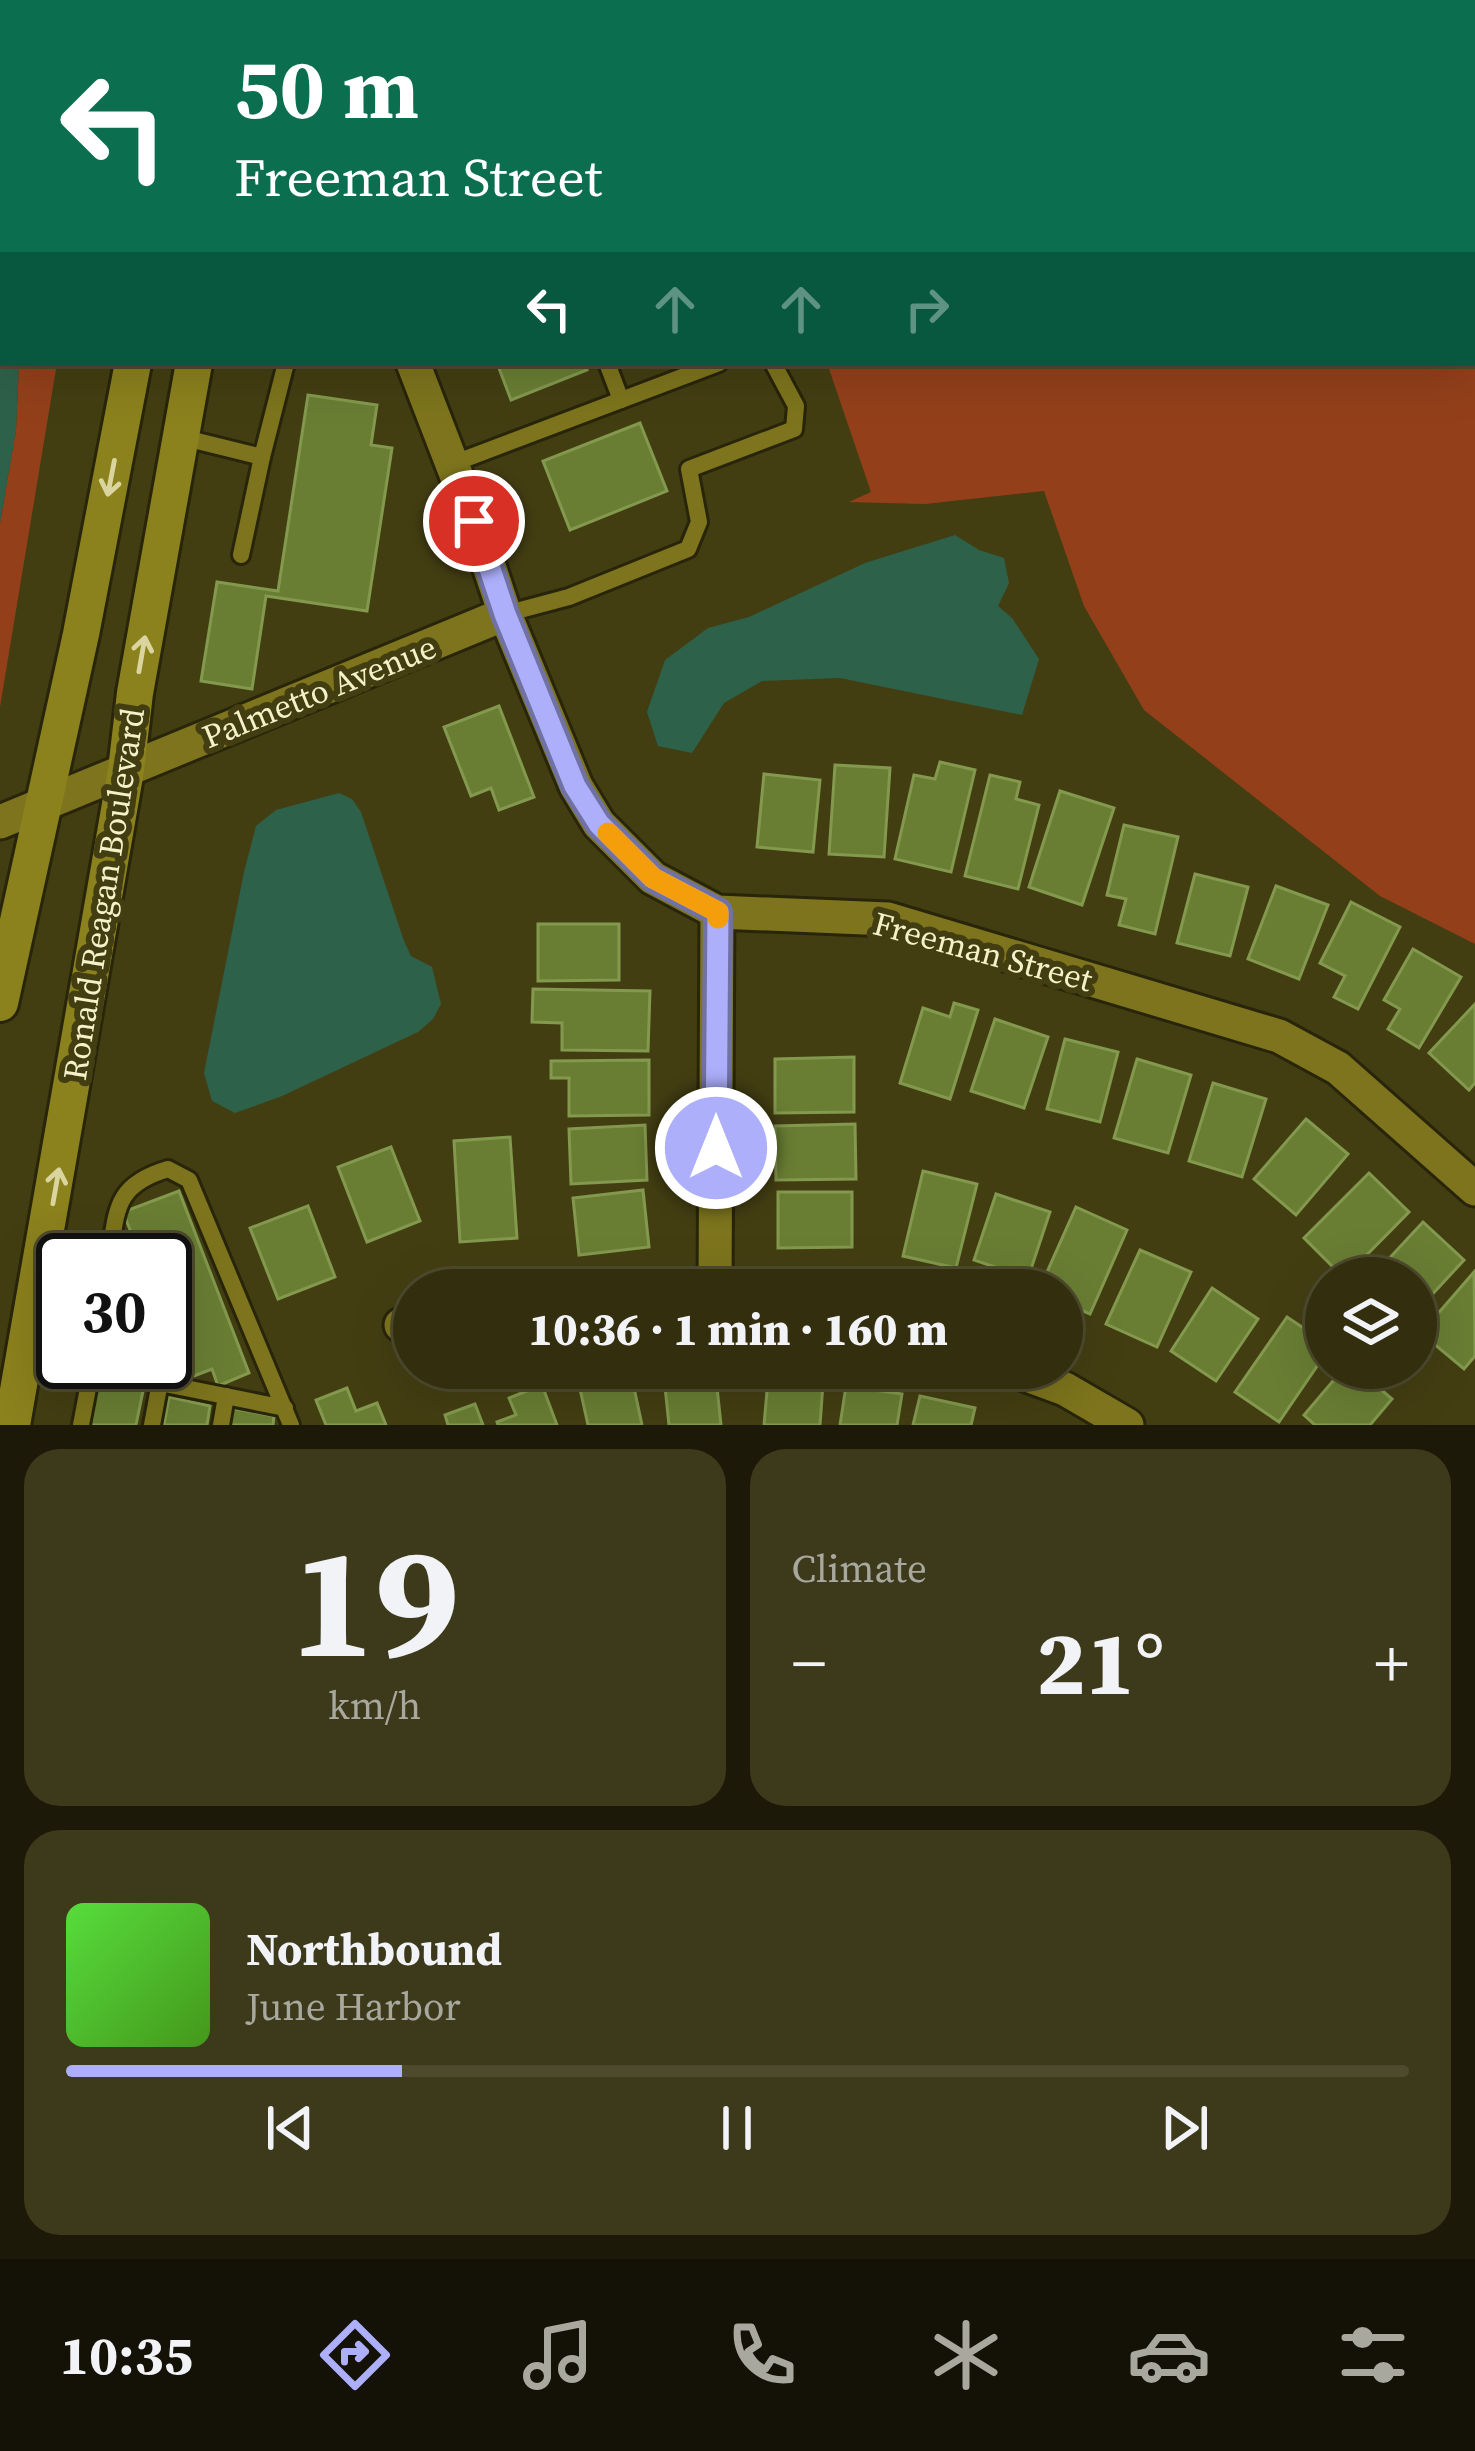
<!DOCTYPE html>
<html lang="en">
<head>
<meta charset="utf-8">
<style>
  :root { --surface:#322e0e; --page:#3d3a1c; --text:#f1f3f6; --muted:#a8a89e; --line:#4d4a2e; --accent:#adaffb }
  body { margin:0; font-family:"Source Serif 4",serif; background:var(--page); color:var(--text); height:100vh; display:flex; flex-direction:column; font-size:45px; white-space:nowrap }
  * { box-sizing:border-box; margin:0 }
  p { font-size:39px; color:var(--muted) }
  .icon { flex:none; width:66px; height:66px; fill:none; stroke:currentColor; stroke-width:2; stroke-linecap:round; stroke-linejoin:round }
  .map { position:relative; height:1425px; overflow:hidden }
  .panel { display:flex; flex-direction:column; gap:24px; padding:24px; background:#1c1908; flex:1 }
  .panel>* { flex:none }
  .top-card { position:absolute; left:0px; top:0px; width:1476px; height:366px; box-shadow:0 12px 48px #0002,0 0 0 3px var(--line); background:#0b6e4f; color:#fff; overflow:hidden }
  .tools { position:absolute; left:1305px; top:1257px; display:grid; gap:24px }
  .tools a { display:grid; place-items:center; width:132px; height:132px; border-radius:50%; background:var(--surface); box-shadow:0 12px 48px #0002,0 0 0 3px var(--line); font-size:60px }
  .speed { position:absolute; left:36px; top:1233px; display:flex; gap:24px; font-size:60px; font-weight:700; text-align:center }
  .speed>* { display:grid; place-content:center; width:156px; height:156px; border-radius:50%; background:var(--surface); box-shadow:0 12px 48px #0002,0 0 0 3px var(--line); line-height:1 }
  .speed .limit { border:6px solid #111; border-radius:18px; background:#fff; color:#111 }
  .pin { position:absolute; display:grid; place-items:center; width:102px; height:102px; color:#fff; margin:-51px; border:6px solid #fff; border-radius:50%; box-shadow:0 3px 12px #0007 }
  .me { position:absolute; width:132px; margin:-66px; rotate:0deg; stroke-linejoin:round; filter:drop-shadow(0 0 9px #0008) }
  .turn { display:flex; align-items:center; gap:42px; height:252px; padding:0 36px; font-size:54px }
  .turn .icon { width:156px; height:156px; stroke-width:2.5 }
  .turn b { display:block; font-size:84px; line-height:102px }
  .lanes { display:flex; align-items:center; height:114px; padding:0 36px; background:#0003; justify-content:center; gap:60px; direction:ltr }
  .lanes .off { opacity:.35 }
  .big { font-size:90px; font-weight:800; line-height:1.1 }
  .panel .card { flex:1; display:flex; flex-direction:column; justify-content:center; gap:18px; min-width:0; padding:0 42px; border-radius:36px; background:var(--page) }
  .panel .dial { align-items:center; gap:0 }
  .dial b { font-size:156px; line-height:1 }
  .song { display:flex; align-items:center; gap:36px }
  .cover { width:144px; height:144px; border-radius:18px; background:linear-gradient(135deg,hsl(110 70% 55%),hsl(100 70% 35%)) }
  .played { height:12px; border-radius:6px; background:linear-gradient(90deg,var(--accent) 25%,var(--line) 25%) }
  .keys { display:flex; justify-content:space-around; direction:ltr }
  .heat { display:flex; justify-content:space-between; align-items:center; font-size:66px; direction:ltr }
  .panel .tiles { flex:1; display:grid; gap:24px; grid-template-columns:1fr 1fr }
  .card:last-child { grid-column:span 2 }
  .trip { position:absolute; left:393px; top:1269px; width:690px; height:120px; border-radius:60px; background:var(--surface); box-shadow:0 12px 48px #0002,0 0 0 3px var(--line); font-weight:800; line-height:120px; text-align:center }
  .tab-bar { display:flex; height:192px; justify-content:space-around; align-items:center; background:#141206; color:var(--muted) }
  .tab-bar .icon { width:84px; height:84px }
  .tab-bar .selected { color:var(--accent) }
  .tab-bar b { font-size:54px; color:var(--text) }
  .map>svg:first-child { display:block }
</style>
</head>
<body>
<div class="map">
<svg width="1475" height="1425" viewBox="0 0 1475 1425">
  <rect width="100%" height="100%" fill="#433e12"/>
  <g fill="#93401a">
    <polygon points="1473,102 1475,102 1475,944 1380,896 1144,710 1084,606 1044,491 925,504 849,502 871,492 827,363 1473,363"/>
    <polygon points="19,363 57,363 0,707 0,523 16,430"/>
  </g>
  <g fill="#2e614a">
    <polygon points="3,330 3,363 19,363 16,430 0,523 0,331"/>
    <polygon points="955,535 979,550 1004,558 1009,583 998,606 1012,618 1039,659 1022,715 840,678 762,681 724,703 692,753 658,746 647,712 665,660 708,628 749,617 865,563"/>
    <polygon points="339,793 352,799 361,812 404,941 411,956 432,967 441,1004 433,1019 418,1032 282,1096 235,1113 212,1101 204,1073 244,872 256,826 276,810"/>
  </g>
  <g fill="#697e33" stroke="#83994e" stroke-width="3">
    <rect x="0" y="40" width="3" height="135"/>
    <polygon points="497,363 584,363 587,370 511,400"/>
    <polygon points="308,395 377,405 371,445 392,448 367,611 266,596 252,689 201,681 217,582 278,591"/>
    <polygon points="640,423 667,491 570,530 543,461"/>
    <polygon points="499,706 534,797 499,810 491,788 471,796 444,727"/>
    <polygon points="940,762 975,770 951,872 895,859 914,775 935,779"/>
    <polygon points="835,765 890,768 884,857 829,854"/>
    <polygon points="764,774 820,780 813,852 757,847"/>
    <polygon points="990,775 1020,782 1016,799 1039,805 1018,889 965,876"/>
    <polygon points="1060,791 1114,808 1082,905 1029,887"/>
    <polygon points="1124,825 1178,837 1155,934 1119,925 1126,899 1107,895"/>
    <polygon points="1195,874 1248,887 1230,956 1177,943"/>
    <polygon points="1276,886 1328,905 1299,979 1248,959"/>
    <polygon points="1351,902 1400,927 1358,1009 1334,997 1345,976 1320,963"/>
    <polygon points="538,924 619,924 619,980 538,981"/>
    <polygon points="1413,949 1461,977 1419,1048 1388,1029 1400,1009 1384,1000"/>
    <polygon points="533,989 650,991 648,1051 562,1050 562,1023 532,1022"/>
    <polygon points="954,1003 978,1010 950,1099 900,1083 923,1008 950,1017"/>
    <polygon points="1475,1004 1475,1083 1469,1090 1429,1053"/>
    <polygon points="995,1019 1048,1037 1024,1108 971,1091"/>
    <polygon points="1065,1039 1118,1052 1100,1122 1047,1109"/>
    <polygon points="854,1057 854,1112 775,1113 775,1059"/>
    <polygon points="1137,1059 1191,1075 1168,1153 1114,1138"/>
    <polygon points="649,1060 649,1115 569,1116 569,1078 551,1078 551,1061"/>
    <polygon points="1213,1083 1266,1099 1242,1177 1189,1161"/>
    <polygon points="1306,1119 1348,1154 1296,1215 1254,1179"/>
    <polygon points="855,1124 856,1179 776,1180 775,1126"/>
    <polygon points="645,1125 647,1180 571,1184 569,1129"/>
    <polygon points="510,1137 517,1238 460,1242 454,1141"/>
    <polygon points="391,1147 420,1221 367,1242 338,1167"/>
    <polygon points="923,1171 977,1184 956,1268 903,1256"/>
    <polygon points="1369,1173 1409,1212 1344,1278 1304,1238"/>
    <polygon points="643,1190 649,1247 579,1255 573,1198"/>
    <polygon points="179,1191 249,1373 218,1386 212,1369 186,1379 179,1363 145,1376 140,1362 165,1362 165,1260 142,1260 123,1212"/>
    <polygon points="778,1192 852,1192 852,1247 778,1248"/>
    <polygon points="996,1194 1050,1212 1028,1278 974,1260"/>
    <polygon points="308,1206 335,1277 278,1299 250,1228"/>
    <polygon points="1076,1207 1127,1230 1090,1314 1062,1302 1062,1290 1039,1290"/>
    <polygon points="1423,1222 1464,1260 1416,1312 1416,1278 1371,1278"/>
    <polygon points="1140,1250 1191,1272 1157,1347 1106,1324"/>
    <polygon points="1474,1272 1475,1356 1464,1369 1421,1333"/>
    <polygon points="1212,1288 1258,1319 1216,1381 1171,1351"/>
    <polygon points="1287,1317 1326,1343 1326,1353 1279,1422 1235,1392"/>
    <polygon points="663,1368 715,1368 721,1425 669,1425"/>
    <polygon points="769,1368 824,1370 820,1425 764,1425"/>
    <polygon points="1344,1368 1356,1368 1392,1399 1370,1425 1315,1425 1304,1415"/>
    <polygon points="630,1369 642,1425 588,1425 578,1380"/>
    <polygon points="98,1384 143,1391 136,1425 91,1425"/>
    <polygon points="542,1385 557,1425 498,1425 497,1422 516,1415 509,1398"/>
    <polygon points="846,1386 902,1394 897,1425 840,1425"/>
    <polygon points="347,1388 356,1411 377,1403 386,1425 326,1425 316,1400"/>
    <polygon points="920,1396 975,1408 971,1425 913,1425"/>
    <polygon points="169,1397 210,1406 207,1425 164,1425"/>
    <polygon points="475,1404 483,1425 448,1425 445,1415"/>
    <polygon points="231,1408 274,1416 273,1425 228,1425"/>
  </g>
  <g fill="none" stroke-linecap="round" stroke-linejoin="round">
    <g stroke="#28250a" stroke-width="22">
      <g id="service">
        <polyline points="607,363 621,400"/>
        <polyline points="181,437 262,457 286,363"/>
        <polyline points="452,464 719,363"/>
        <polyline points="241,555 262,457"/>
        <polyline points="505,614 569,597 688,549 699,522 689,469 794,429 796,406 773,363"/>
        <path d="M109 1260C117 1210 114 1185 168 1169L189 1180 291 1425"/>
        <polyline points="25,1356 285,1408"/>
        <polyline points="81,1425 93,1362"/>
        <polyline points="152,1425 160,1382"/>
        <polyline points="221,1425 226,1396"/>
      </g>
    </g>
    <g stroke="#28250a" stroke-width="39">
      <g id="minor">
        <polyline points="608,3 615,0"/>
        <polyline points="1166,3 1174,0"/>
        <polyline points="413,363 474,521 505,614 576,786 599,824 653,878 717,912 888,919 1279,1036 1338,1068 1475,1189"/>
        <polyline points="0,822 505,614"/>
        <polyline points="715,1290 717,912"/>
        <polyline points="401,1325 414,1332"/>
        <polyline points="1008,1368 1065,1389 1127,1425"/>
      </g>
    </g>
    <g stroke="#28250a" stroke-width="42">
      <g id="secondary">
        <polyline points="197,3 197,0"/>
        <polyline points="254,3 254,0"/>
        <polyline points="0,1003 81,634 133,363"/>
        <polyline points="12,1425 126,770 135,693 194,363"/>
      </g>
    </g>
    <use href="#service" stroke="#7d741d" stroke-width="16"/>
    <use href="#minor" stroke="#7d741d" stroke-width="33"/>
    <use href="#secondary" stroke="#8b811d" stroke-width="36"/>
  </g>
  <defs><path id="oneway-shaft" d="M-6 0H5M1.5-3L5.5 0L1.5 3" fill="none" stroke-width="1.6" stroke-linecap="round" stroke-linejoin="round" transform="scale(3)"/></defs>
  <g stroke="#dad59e">
    <use href="#oneway-shaft" transform="translate(111 478) rotate(101)"/>
    <use href="#oneway-shaft" transform="translate(142 654) rotate(-80)"/>
    <use href="#oneway-shaft" transform="translate(56 1186) rotate(-80)"/>
  </g>
  <g fill="none" stroke-linecap="round" stroke-linejoin="round">
    <g stroke="#7072a3" stroke-width="30">
      <polyline id="route" points="474,521 505,614 575,786 599,824 653,878 718,912 716,1148"/>
    </g>
    <use href="#route" stroke="#adaffb" stroke-width="21"/>
    <polyline stroke="#f59e0b" stroke-width="21" points="608,833 653,878 718,912 718,918"/>
  </g>
  <g text-anchor="middle" stroke-width="12" stroke-linejoin="round" paint-order="stroke">
    <g font-size="33" fill="#f5f1c9" stroke="#433e12">
      <text transform="translate(319 691) rotate(-22)" y="12">Palmetto Avenue</text>
      <text transform="translate(103 894) rotate(-81)" y="12">Ronald Reagan Boulevard</text>
      <text transform="translate(983 951) rotate(15)" y="12">Freeman Street</text>
    </g>
  </g>
</svg>
<div class="tools">
<a><svg class="icon" aria-label="layers" viewBox="0 0 24 24"><path d="M12 4l9 5-9 5-9-5zM3 14l9 5 9-5"/></svg></a>
</div>
<div class="speed"><div class="limit">30</div></div>
<div class="pin" style="left:474px;top:521px;background:#d93025"><svg class="icon" aria-label="arrive" viewBox="0 0 24 24"><path d="M6 21V4h12l-3 4 3 4H6"/></svg></div>
<svg class="me" style="left:716px;top:1148px" viewBox="-20 -20 40 40"><circle r="17" fill="#adaffb" stroke="#fff" stroke-width="3"/><path d="M0-11L8 9 0 5-8 9z" fill="#fff"/></svg>
<div class="trip">10:36 · 1 min · 160 m</div>
<div class="top-card">
<div class="turn"><svg class="icon" aria-label="left" viewBox="0 0 24 24"><path d="M17 20v-9H6M10 6l-5 5 5 5"/></svg><div><b>50 m</b>Freeman Street</div></div>
<div class="lanes"><svg class="icon" aria-label="left" viewBox="0 0 24 24"><path d="M17 20v-9H6M10 6l-5 5 5 5"/></svg><svg class="icon off" aria-label="ahead" viewBox="0 0 24 24"><path d="M12 20V5M6 11l6-6 6 6"/></svg><svg class="icon off" aria-label="ahead" viewBox="0 0 24 24"><path d="M12 20V5M6 11l6-6 6 6"/></svg><svg class="icon off" aria-label="right" viewBox="0 0 24 24"><path d="M7 20v-9h11M14 6l5 5-5 5"/></svg></div>
</div>
</div>
<section class="panel">
<div class="tiles">
<div class="card dial"><b>19</b><p>km/h</p></div>
<div class="card"><p>Climate</p>
<div class="heat"><a>−</a><b class="big">21°</b><a>+</a></div>
</div>
<div class="card">
<div class="song"><i class="cover"></i><div><b>Northbound</b><p>June Harbor</p></div></div>
<div class="played"></div>
<div class="keys"><svg class="icon" aria-label="previous" viewBox="0 0 24 24"><path d="M18 5L8 12l10 7zM5 5v14"/></svg><svg class="icon" aria-label="pause" viewBox="0 0 24 24"><path d="M8 5v14M16 5v14"/></svg><svg class="icon" aria-label="next" viewBox="0 0 24 24"><path d="M6 5l10 7-10 7zM19 5v14"/></svg></div>
</div>
</div>
</section>
<nav class="tab-bar">
<b>10:35</b>
<svg class="icon selected" aria-label="directions" viewBox="0 0 24 24"><path d="M12 3l9 9-9 9-9-9zM9 14v-3h6M13 9l2 2-2 2"/></svg>
<svg class="icon" aria-label="music" viewBox="0 0 24 24"><path d="M9 18V5l10-2v13"/><circle cx="6" cy="18" r="3"/><circle cx="16" cy="16" r="3"/></svg>
<svg class="icon" aria-label="phone" viewBox="0 0 24 24"><path d="M5 4h4l2 5-3 2q2 4 5 5l2-3 5 2v4C11 20 4 13 5 4z"/></svg>
<svg class="icon" aria-label="climate" viewBox="0 0 24 24"><path d="M12 3v18M4 7l16 10M4 17L20 7"/></svg>
<svg class="icon" aria-label="car" viewBox="0 0 24 24"><path d="M5 17H2v-5l4-1 3-4h7l3 4 3 1v5h-3M9 17h6M6 11h13"/><circle cx="7" cy="17" r="2"/><circle cx="17" cy="17" r="2"/></svg>
<svg class="icon" aria-label="filters" viewBox="0 0 24 24"><path d="M4 7h16M4 17h16"/><circle cx="9" cy="7" r="2"/><circle cx="15" cy="17" r="2"/></svg>
</nav>
</body>
</html>
